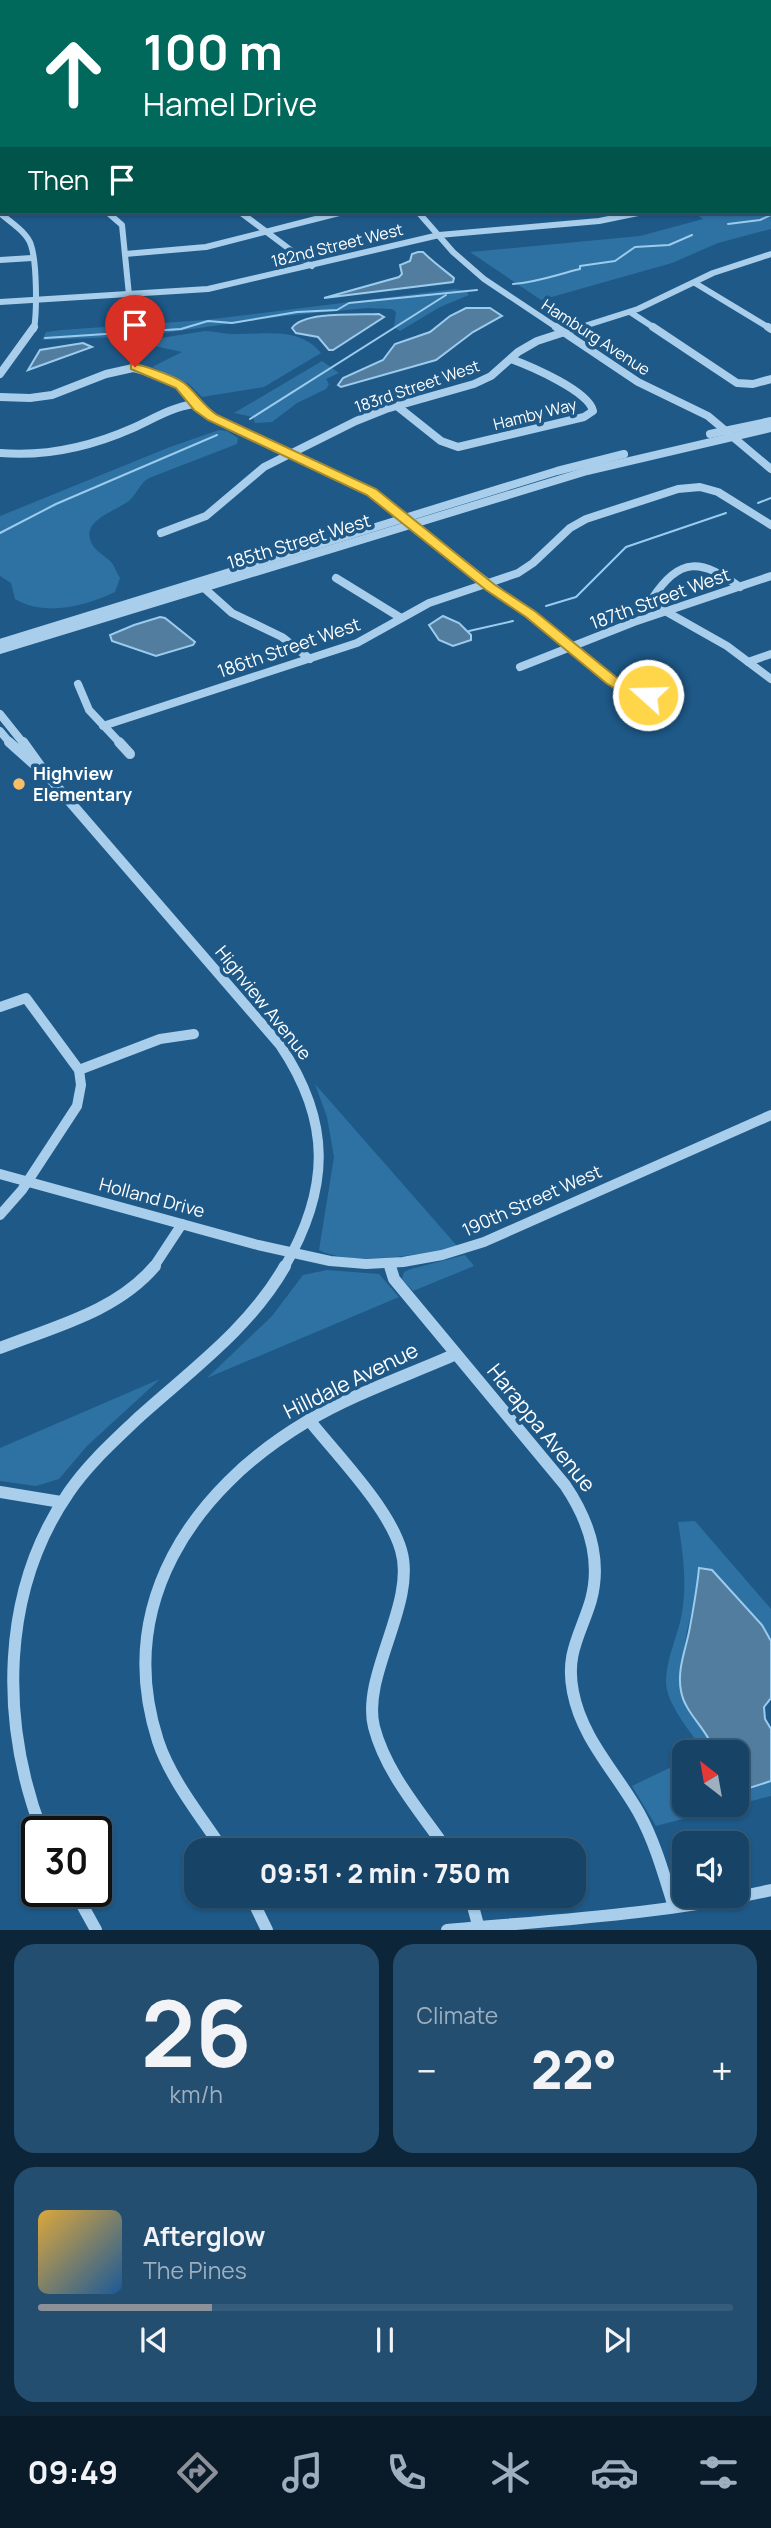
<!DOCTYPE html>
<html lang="en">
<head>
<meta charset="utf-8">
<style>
  :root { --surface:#164366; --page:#234e6f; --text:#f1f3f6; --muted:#9eb0bf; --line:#355c7a; --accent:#8c9099 }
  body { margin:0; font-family:Manrope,sans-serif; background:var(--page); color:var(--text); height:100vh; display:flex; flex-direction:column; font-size:26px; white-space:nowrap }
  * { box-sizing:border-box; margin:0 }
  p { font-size:23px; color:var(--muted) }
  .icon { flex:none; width:38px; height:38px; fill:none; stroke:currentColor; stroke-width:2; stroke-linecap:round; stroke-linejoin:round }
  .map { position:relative; height:1930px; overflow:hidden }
  .drawer { display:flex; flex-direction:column; gap:14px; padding:14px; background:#0c2538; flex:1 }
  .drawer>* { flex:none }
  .banner { position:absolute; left:0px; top:0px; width:772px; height:214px; box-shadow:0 2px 5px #0004,0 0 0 2px var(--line); background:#00695c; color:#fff; overflow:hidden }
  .needle { width:46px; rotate:329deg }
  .tools { position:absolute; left:672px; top:1740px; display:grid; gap:14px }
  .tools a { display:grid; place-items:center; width:77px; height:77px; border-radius:14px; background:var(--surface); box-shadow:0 2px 5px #0004,0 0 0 2px var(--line); font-size:35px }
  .speed { position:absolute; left:21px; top:1816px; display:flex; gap:14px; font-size:35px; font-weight:700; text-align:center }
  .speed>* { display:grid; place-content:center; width:91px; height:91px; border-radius:50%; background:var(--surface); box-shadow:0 2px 5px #0004,0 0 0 2px var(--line); line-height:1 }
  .speed .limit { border:4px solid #111; border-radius:10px; background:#fff; color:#111 }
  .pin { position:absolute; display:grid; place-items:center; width:60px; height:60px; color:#fff; margin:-72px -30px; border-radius:50% 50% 50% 0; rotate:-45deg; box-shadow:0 0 7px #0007 }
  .pin .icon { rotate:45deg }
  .me { position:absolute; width:77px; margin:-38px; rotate:290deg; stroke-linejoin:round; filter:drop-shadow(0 0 5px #0008) }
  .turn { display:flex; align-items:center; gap:24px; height:147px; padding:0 28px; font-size:32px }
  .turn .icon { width:91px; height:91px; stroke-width:2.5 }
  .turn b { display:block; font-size:49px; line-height:60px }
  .then { display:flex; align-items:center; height:66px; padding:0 28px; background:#0003; gap:14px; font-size:26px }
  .big { font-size:52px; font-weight:800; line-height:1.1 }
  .drawer .card { flex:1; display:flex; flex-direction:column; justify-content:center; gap:10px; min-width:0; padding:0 24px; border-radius:21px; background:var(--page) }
  .drawer .dial { align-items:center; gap:0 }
  .dial b { font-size:91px; line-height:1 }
  .song { display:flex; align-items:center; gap:21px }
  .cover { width:84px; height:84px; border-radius:10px; background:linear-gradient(135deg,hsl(40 70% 55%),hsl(210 70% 35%)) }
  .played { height:7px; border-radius:4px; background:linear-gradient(90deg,var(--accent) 25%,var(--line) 25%) }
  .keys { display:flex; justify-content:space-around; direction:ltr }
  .heat { display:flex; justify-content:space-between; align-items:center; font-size:38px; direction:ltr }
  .drawer .tiles { flex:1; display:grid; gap:14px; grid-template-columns:1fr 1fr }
  .card:last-child { grid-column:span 2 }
  .trip { position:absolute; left:184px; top:1838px; width:402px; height:70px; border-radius:21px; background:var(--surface); box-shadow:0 2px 5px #0004,0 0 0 2px var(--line); font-weight:800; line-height:70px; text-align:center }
  .tabs { display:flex; height:112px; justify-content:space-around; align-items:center; background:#091b29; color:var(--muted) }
  .tabs .icon { width:49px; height:49px }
  .tabs .active { color:var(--accent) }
  .tabs b { font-size:32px; color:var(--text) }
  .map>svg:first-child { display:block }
</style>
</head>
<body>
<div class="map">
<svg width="771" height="1930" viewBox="0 0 771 1930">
  <rect width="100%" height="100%" fill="#1e5988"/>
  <g fill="#2e72a4">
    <polygon points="771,200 771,229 718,243 672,263 541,300 470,252 640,236 703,219 693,212 770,212"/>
    <polygon points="455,289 467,291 469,295 440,307 400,331 394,327 396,312 392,309 367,308 285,316 142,336 42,340 46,332 61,330 205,320"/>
    <path d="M205 331C214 331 223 334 233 334 264 335 299 326 321 353L264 387 202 397 189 384 152 367 182 352 145 344 148 340Z"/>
    <polygon points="322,361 339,373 326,379 329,384 326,389 297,403 272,422 255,423 253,417 234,413"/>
    <path d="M219 430 227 431 238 438 237 444 149 478C140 483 138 492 131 499 120 510 84 518 90 539 93 551 105 555 112 563 115 567 117 574 120 578L115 592C86 606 45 617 15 599L11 583 0 576V516L170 447Z"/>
    <path d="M315 1084 458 1247C422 1254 352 1267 319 1250L334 1157 327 1117Z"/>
    <polygon points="465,1255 474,1266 413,1291 402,1279 404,1272 411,1269"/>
    <polygon points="327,1270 379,1274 399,1297 207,1378 272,1316 303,1275"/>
    <polygon points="160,1379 87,1446 59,1479 36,1486 0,1481 0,1448"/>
    <path d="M695 1521 771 1609V1641L761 1625 712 1570C706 1581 698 1593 694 1604 687 1626 676 1680 684 1700 692 1719 709 1732 714 1752H705C692 1734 666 1704 666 1682 666 1658 678 1636 682 1613 687 1582 683 1553 678 1522Z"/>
    <polygon points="684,1761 684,1804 737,1804 737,1792 771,1781 771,1796 656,1826 632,1786"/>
  </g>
  <g fill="#537d9e" stroke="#9bcbed" stroke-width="2">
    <path d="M418 252H423C433 262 443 269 454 278L453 282 324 298 399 277 402 274 400 265 410 261 412 254Z"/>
    <polygon points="466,308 490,308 502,316 473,332 436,360 341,387 338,385 343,378 383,360 395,344 430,332 450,316"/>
    <path d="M379 314 384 317 333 350H329L318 337 296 333 292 328C303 311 359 315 379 314Z"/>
    <polygon points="83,343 92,347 28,370 40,350"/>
    <polygon points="443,616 459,623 471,635 471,640 453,646 439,640 429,625"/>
    <polygon points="160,617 165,618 195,642 193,645 156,656 112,641 110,635 134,625"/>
    <path d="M699 1568 712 1570 762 1625 771 1641V1698L764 1707 765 1719 771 1729V1781L737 1792V1752H714C708 1729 685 1714 681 1691 677 1671 685 1651 689 1632 693 1611 697 1590 699 1568Z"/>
  </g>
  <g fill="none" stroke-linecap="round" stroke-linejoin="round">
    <g stroke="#9bcbed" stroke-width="2">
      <polyline points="728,224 760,220 771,215"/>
      <path d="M513 284C539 282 555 275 580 269V266L615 261 635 247 669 245 692 235"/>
      <polyline points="45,338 181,329 208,321 232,323 297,312 337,310 349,303 477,290"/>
      <polyline points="250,419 446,295"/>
      <polyline points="758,503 771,498"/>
      <polyline points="0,533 56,504 217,435"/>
      <polyline points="546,606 576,597 626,547 726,513"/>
      <polyline points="469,631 513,621"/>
    </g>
    <g stroke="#a8ceeb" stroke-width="6">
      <polyline points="43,2 48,0"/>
      <polyline points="221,2 243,0"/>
      <polyline points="107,212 122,225 129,295"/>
      <polyline points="240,212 312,266"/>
      <polyline points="418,212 453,252 484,279 559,329"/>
      <path d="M0 213C10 222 27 232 31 245 37 263 37 311 34 329"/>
      <polyline points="125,254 206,247 343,212"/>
      <polyline points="0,260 32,258"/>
      <polyline points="695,283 771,329"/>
      <polyline points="0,302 208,289 439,235 599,221 643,212"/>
      <polyline points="630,312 656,329"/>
      <polyline points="575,329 638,309 713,273 771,254"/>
    </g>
    <g stroke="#a8ceeb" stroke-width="8">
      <polyline points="556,327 638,382 708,416 771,469"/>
      <polyline points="653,327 737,383 753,384 771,379"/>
      <polyline points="768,327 771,329"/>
      <polyline points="0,374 34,327"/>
      <polyline points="0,397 30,398 52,395 106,374 133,368 163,376 185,390 207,415 371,492 619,685"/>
      <path d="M397 406 441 441 458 447 584 417 593 411C589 391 530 366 511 359"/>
      <polyline points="710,434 771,421"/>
      <path d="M0 453C47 457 90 447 133 428 153 419 172 407 194 404"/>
      <polyline points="161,533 206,516 264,467 356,421 386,409 474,384 491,376 518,352 537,341 580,327"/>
      <polyline points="336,578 401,618"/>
      <path d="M740 587C702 560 680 555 652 599L658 607 727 646 771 679"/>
      <polyline points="204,588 232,613 282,637 310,659"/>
      <polyline points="0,643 557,471 624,454"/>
      <polyline points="0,650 587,471 771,428"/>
      <polyline points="748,662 771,654"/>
      <polyline points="520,667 634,622 771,576"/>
      <polyline points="78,684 89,710 121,744"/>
      <polygon points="619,685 640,687 648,695 636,701 624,698"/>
      <polyline points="0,714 24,744"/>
      <polyline points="103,726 357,643 429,603 518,573 533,563 570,528 586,519 678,489 700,487 718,492 771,525"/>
      <polyline points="0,731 11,744"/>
    </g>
    <g stroke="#a8ceeb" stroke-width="10">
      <polyline points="9,742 37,767"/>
      <path d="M23 742 46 774 280 1045C332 1122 330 1189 284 1268"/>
      <polyline points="119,742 130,754"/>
      <polyline points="0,1007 26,998 79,1070 81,1085 77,1106 22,1190 0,1215"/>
      <polyline points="79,1070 160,1039 194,1034"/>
      <polyline points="0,1174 258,1245 330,1261 366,1264 403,1262 442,1255 484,1242 771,1115"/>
      <polyline points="390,1265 391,1268"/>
      <polyline points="153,1268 182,1224"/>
    </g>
    <g stroke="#a8ceeb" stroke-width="12">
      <path d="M390 1266 394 1279 565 1485C588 1519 602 1559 591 1600 581 1634 565 1653 573 1692 582 1739 616 1772 639 1813 655 1842 664 1875 674 1907"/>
      <path d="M0 1348C53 1327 116 1312 155 1266"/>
      <path d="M309 1420C337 1455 389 1508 401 1550 417 1603 361 1675 374 1727 386 1773 420 1811 447 1850"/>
      <polyline points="0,1492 61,1502"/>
      <path d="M42 1832C0 1722 0 1592 69 1492 88 1464 114 1441 138 1418 190 1371 250 1328 285 1266"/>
      <path d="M223 1850C200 1815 171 1780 158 1741 114 1605 192 1490 306 1422 353 1394 406 1376 456 1354"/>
      <polyline points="75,1892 96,1930"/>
      <polyline points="250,1895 267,1930"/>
      <polyline points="470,1895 478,1925"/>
      <path d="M447 1930C555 1920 665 1914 771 1890"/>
    </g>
    <g stroke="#ecf6fe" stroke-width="8">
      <polyline points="413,2 421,0"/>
      <polyline points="434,2 441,0"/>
    </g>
  </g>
  <path fill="#ffd54a" stroke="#a68a30" stroke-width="2" d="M131 364C140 363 176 377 184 383 196 392 202 405 217 415L376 489 495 585 536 612 616 677 622 681 645 684 655 695 648 699 636 691 614 688 606 683 526 617 486 590 367 495 208 420 194 410 176 388 131 369Z"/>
  <circle fill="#fabe66" stroke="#1e5988" stroke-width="2.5" cx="19" cy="784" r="7"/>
  <g text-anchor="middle" stroke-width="7" stroke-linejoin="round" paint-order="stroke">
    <g font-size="16" fill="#fff" stroke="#1e5988">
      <text transform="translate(337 245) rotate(-14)" y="6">182nd Street West</text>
      <text transform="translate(596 337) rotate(33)" y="6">Hamburg Avenue</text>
      <text transform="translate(417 386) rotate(-19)" y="6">183rd Street West</text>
      <text transform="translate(535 414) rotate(-14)" y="6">Hamby Way</text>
    </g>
    <g font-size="18" fill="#fff" stroke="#1e5988">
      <text transform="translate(299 542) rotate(-17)" y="6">185th Street West</text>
      <text transform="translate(660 599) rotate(-20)" y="6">187th Street West</text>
      <text transform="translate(289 648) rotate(-19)" y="6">186th Street West</text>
      <text transform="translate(263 1003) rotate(51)" y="6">Highview Avenue</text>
      <text transform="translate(152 1198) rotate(15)" y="6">Holland Drive</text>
      <text transform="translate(532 1201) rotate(-24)" y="6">190th Street West</text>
    </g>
    <g font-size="18" font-weight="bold" fill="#fff" stroke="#1e5988" text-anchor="start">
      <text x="33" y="780">Highview<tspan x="33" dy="21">Elementary</tspan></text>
    </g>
    <g font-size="21" fill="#fff" stroke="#1e5988">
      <text transform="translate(351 1381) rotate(-26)" y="7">Hilldale Avenue</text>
      <text transform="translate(541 1428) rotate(51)" y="7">Harappa Avenue</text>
    </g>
  </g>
</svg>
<div class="tools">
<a><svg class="needle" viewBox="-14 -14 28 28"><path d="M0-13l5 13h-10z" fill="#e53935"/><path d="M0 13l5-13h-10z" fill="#9eb0bf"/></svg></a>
<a><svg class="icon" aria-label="sound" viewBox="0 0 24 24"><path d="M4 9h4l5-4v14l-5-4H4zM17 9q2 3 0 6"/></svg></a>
</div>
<div class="speed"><div class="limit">30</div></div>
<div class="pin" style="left:135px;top:367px;background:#d93025"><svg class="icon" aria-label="arrive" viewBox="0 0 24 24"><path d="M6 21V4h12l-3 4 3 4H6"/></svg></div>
<svg class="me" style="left:648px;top:695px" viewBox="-20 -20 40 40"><circle r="17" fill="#ffd54a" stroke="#fff" stroke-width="3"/><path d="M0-11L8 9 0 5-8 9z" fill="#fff"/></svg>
<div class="trip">09:51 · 2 min · 750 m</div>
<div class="banner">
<div class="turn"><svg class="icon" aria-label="ahead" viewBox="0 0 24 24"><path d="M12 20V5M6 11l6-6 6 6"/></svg><div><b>100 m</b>Hamel Drive</div></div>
<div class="then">Then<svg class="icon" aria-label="arrive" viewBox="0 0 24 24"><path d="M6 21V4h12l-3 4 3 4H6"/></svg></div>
</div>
</div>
<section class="drawer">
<div class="tiles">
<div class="card dial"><b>26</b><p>km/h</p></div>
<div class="card"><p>Climate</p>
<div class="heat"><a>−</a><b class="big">22°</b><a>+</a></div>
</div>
<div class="card">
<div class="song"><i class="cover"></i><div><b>Afterglow</b><p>The Pines</p></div></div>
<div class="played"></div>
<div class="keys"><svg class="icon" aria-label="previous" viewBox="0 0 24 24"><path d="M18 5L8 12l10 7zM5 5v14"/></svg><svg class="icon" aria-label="pause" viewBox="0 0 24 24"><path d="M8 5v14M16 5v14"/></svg><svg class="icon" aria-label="next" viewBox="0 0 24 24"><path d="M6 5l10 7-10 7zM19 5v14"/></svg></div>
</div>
</div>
</section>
<nav class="tabs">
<b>09:49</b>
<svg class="icon active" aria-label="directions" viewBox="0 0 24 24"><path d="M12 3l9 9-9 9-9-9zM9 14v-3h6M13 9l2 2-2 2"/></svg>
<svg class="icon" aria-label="music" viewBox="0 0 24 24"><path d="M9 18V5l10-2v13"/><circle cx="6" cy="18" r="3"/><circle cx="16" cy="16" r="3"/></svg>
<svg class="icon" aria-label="phone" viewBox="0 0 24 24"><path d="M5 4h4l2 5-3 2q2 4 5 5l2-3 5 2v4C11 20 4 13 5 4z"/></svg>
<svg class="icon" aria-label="climate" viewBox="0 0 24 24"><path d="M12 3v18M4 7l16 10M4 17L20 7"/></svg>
<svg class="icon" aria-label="car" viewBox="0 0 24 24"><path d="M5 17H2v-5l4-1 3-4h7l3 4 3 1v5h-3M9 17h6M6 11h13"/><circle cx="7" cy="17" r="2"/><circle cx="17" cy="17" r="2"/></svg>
<svg class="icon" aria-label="filters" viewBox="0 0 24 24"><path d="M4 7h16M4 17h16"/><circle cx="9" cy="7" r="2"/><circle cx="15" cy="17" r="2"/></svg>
</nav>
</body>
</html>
